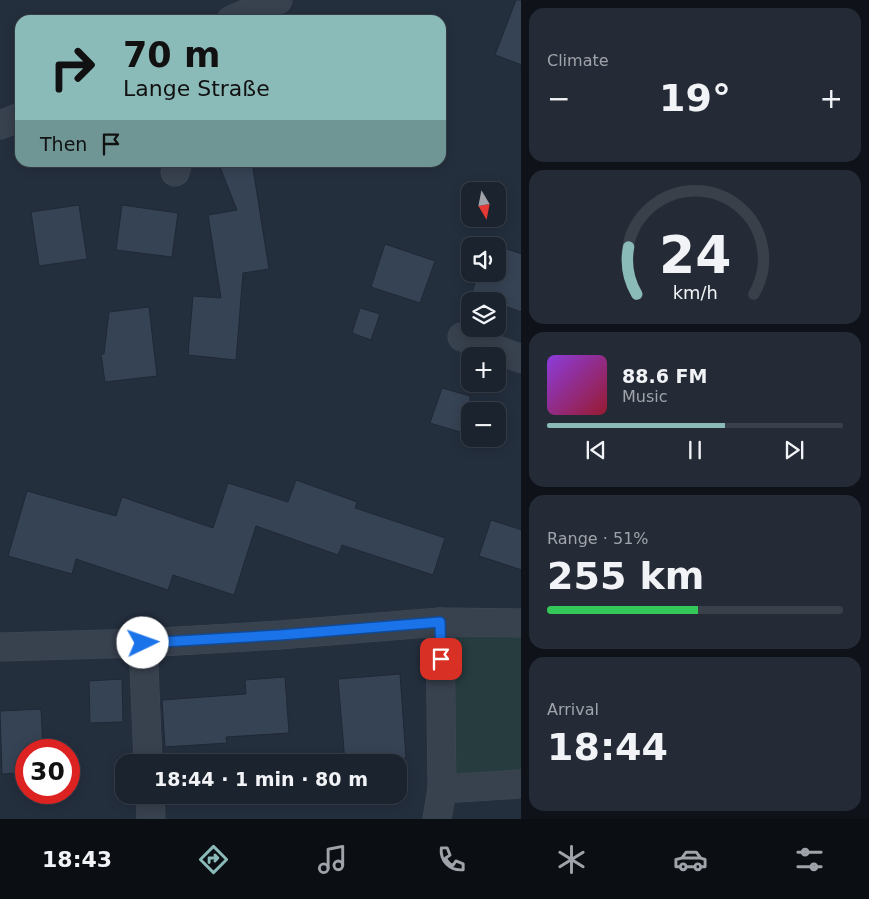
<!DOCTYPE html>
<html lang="en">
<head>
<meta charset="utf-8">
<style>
  :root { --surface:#1b232e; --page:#242b36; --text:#f1f3f6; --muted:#a0a4aa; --line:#39404a; --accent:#8bbbb9 }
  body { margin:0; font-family:"DejaVu Sans",sans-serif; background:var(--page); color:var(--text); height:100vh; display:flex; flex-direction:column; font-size:19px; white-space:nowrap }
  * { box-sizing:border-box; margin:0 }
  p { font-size:16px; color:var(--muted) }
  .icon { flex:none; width:28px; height:28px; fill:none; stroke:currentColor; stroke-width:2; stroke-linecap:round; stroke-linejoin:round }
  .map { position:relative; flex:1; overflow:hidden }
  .side { display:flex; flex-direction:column; gap:8px; padding:8px; background:#0f1319; width:348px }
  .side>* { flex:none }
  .top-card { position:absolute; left:15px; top:15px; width:431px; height:152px; border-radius:15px; box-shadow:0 2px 12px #0003,0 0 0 1px var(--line); background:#8bbbb9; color:#111; overflow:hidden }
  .needle { width:32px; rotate:170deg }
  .fabs { position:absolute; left:461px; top:182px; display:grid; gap:10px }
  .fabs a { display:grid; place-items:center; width:45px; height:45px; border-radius:10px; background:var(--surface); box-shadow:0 2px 12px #0003,0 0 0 1px var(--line); font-size:25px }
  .speed { position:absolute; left:15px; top:739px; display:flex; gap:10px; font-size:25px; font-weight:700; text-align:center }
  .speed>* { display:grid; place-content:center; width:65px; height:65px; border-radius:50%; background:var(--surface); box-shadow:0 2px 12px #0003,0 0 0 1px var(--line); line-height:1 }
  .speed .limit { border:8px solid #d22; background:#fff; color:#111 }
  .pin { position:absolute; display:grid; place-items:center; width:42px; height:42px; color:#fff; margin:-21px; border-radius:10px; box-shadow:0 2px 8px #0006 }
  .me { position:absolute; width:55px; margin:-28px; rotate:87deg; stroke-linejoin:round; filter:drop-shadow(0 0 4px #0008) }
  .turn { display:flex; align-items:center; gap:18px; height:105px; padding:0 25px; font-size:22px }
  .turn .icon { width:65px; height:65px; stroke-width:2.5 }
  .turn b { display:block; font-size:35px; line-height:42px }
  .then { display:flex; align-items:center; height:48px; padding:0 25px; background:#0003; gap:10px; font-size:19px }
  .big { font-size:38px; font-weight:600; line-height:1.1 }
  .side .card { flex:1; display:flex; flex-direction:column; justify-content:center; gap:8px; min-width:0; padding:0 18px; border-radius:15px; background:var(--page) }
  .side .dial { align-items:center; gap:0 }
  .dial svg { height:130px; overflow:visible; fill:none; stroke:var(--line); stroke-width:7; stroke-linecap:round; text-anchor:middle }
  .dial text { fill:var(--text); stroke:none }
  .song { display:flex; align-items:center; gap:15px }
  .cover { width:60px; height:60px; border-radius:8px; background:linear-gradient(135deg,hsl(270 70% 55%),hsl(350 70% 35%)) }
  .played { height:5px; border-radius:2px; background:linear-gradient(90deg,var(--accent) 60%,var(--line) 60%) }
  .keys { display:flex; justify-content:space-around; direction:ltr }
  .heat { display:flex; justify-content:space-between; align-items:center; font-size:28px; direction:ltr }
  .charge { height:8px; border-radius:4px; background:linear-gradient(90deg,#34c759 51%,var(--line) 0) }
  .trip { position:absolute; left:115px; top:754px; width:292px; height:50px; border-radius:15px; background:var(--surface); box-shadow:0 2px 12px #0003,0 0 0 1px var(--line); font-weight:600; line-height:50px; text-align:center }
  .dock { display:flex; height:80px; justify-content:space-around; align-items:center; background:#0b0e12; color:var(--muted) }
  .dock .icon { width:35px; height:35px }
  .dock .on { color:var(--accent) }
  .dock b { font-size:22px; color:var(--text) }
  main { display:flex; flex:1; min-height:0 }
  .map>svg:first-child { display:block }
</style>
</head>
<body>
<main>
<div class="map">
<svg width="522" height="819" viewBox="0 0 522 819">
  <rect width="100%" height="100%" fill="#242f3e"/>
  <polygon fill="#263c3f" points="445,627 521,627 521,780 448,784"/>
  <g fill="#364354" stroke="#1f2835">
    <polygon points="516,0 522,0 522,65 495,55"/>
    <polygon points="218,162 252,162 269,269 243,273 236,360 188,355 193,296 221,298 208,215 237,210"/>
    <polygon points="79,205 87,259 39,266 31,212"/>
    <polygon points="122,205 178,213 172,257 116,250"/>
    <polygon points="488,243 522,254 522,312 498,304 498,301 489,301 471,295 478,274 498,274 498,246 487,246"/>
    <polygon points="385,244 435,261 420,303 371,287"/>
    <polygon points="149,307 157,376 105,382 101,354 104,354 109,312"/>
    <polygon points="360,308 380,314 371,340 352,333"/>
    <polygon points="442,388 470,396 470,435 430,423"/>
    <polygon points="296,480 357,502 355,508 445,538 433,575 342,545 338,555 256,526 234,595 173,575 168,590 76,559 72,574 8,556 27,491 116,516 122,497 213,528 228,483 288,502"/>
    <polygon points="491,520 522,530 522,570 479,556"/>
    <polygon points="400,674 406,758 345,762 338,679"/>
    <polygon points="285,677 289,733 226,737 227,743 165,747 162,700 246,694 245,680"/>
    <polygon points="122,679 123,722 90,723 89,681"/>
    <polygon points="41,709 43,750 26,750 26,773 2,774 0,711"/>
  </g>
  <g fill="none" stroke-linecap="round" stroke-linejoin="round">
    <g stroke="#414a57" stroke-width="29">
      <g id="minor">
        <polyline points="231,20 278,0"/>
        <polyline points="0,125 20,117"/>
        <polyline points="175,172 178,162"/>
        <polyline points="462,337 522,359"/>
        <polyline points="143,643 148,762"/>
        <polyline points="0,647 143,643 280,635 440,622 522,623"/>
        <polyline points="442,789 522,784"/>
        <polyline points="150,795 151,819"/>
        <polyline points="437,819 442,789 440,622"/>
      </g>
    </g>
    <use href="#minor" stroke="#38414e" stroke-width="28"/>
  </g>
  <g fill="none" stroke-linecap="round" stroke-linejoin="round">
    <g stroke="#114b97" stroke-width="12">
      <polyline id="route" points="143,643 280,635 440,622 441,659"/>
    </g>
    <use href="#route" stroke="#1a73e8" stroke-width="9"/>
  </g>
</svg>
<div class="fabs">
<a><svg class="needle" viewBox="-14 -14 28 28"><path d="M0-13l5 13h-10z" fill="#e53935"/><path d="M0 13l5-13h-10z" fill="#a0a4aa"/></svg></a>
<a><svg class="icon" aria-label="sound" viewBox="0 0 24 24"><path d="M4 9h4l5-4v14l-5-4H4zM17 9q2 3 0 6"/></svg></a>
<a><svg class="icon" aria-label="layers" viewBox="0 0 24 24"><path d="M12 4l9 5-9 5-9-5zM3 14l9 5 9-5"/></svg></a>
<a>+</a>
<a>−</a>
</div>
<div class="speed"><div class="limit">30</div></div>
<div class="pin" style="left:441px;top:659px;background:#d93025"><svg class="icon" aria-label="arrive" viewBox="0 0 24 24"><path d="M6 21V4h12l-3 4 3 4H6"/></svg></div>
<svg class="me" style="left:143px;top:643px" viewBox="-20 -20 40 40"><circle r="19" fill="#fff"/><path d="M0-13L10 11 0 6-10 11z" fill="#1a73e8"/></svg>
<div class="trip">18:44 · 1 min · 80 m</div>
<div class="top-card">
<div class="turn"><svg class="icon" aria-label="right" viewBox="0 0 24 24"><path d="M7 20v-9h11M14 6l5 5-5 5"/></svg><div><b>70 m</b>Lange Straße</div></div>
<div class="then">Then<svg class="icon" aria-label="arrive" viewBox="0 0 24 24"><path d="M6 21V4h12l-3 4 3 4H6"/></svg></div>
</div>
</div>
<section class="side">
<div class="card"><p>Climate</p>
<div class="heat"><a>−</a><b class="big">19°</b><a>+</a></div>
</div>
<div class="card dial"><svg viewBox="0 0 100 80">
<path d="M14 69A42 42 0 1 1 86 69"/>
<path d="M14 69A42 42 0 0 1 9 40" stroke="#8bbbb9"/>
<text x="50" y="56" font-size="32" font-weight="700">24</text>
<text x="50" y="72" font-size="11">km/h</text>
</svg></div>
<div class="card">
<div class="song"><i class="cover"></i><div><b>88.6 FM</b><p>Music</p></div></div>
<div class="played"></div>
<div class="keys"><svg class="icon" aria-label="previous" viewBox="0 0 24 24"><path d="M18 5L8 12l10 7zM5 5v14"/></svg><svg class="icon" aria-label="pause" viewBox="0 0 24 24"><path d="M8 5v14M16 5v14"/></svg><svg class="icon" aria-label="next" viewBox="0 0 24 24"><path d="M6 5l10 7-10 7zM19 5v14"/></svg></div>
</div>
<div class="card"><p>Range · 51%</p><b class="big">255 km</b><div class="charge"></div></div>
<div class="card"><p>Arrival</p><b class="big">18:44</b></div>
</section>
</main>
<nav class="dock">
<b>18:43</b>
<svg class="icon on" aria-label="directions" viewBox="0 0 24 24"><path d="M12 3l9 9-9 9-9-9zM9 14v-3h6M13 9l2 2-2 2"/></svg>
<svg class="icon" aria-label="music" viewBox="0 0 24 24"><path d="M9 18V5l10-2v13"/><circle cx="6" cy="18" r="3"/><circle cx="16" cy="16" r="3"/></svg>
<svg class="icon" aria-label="phone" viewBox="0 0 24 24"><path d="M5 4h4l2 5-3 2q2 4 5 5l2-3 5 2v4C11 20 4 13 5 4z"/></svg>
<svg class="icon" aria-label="climate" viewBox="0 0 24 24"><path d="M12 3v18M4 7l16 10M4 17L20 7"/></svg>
<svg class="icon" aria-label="car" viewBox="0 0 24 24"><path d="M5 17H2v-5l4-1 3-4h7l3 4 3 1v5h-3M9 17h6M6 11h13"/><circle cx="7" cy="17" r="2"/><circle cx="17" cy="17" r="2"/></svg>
<svg class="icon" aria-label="filters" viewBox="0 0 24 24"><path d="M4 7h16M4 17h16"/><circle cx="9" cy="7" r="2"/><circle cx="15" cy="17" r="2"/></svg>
</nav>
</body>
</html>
